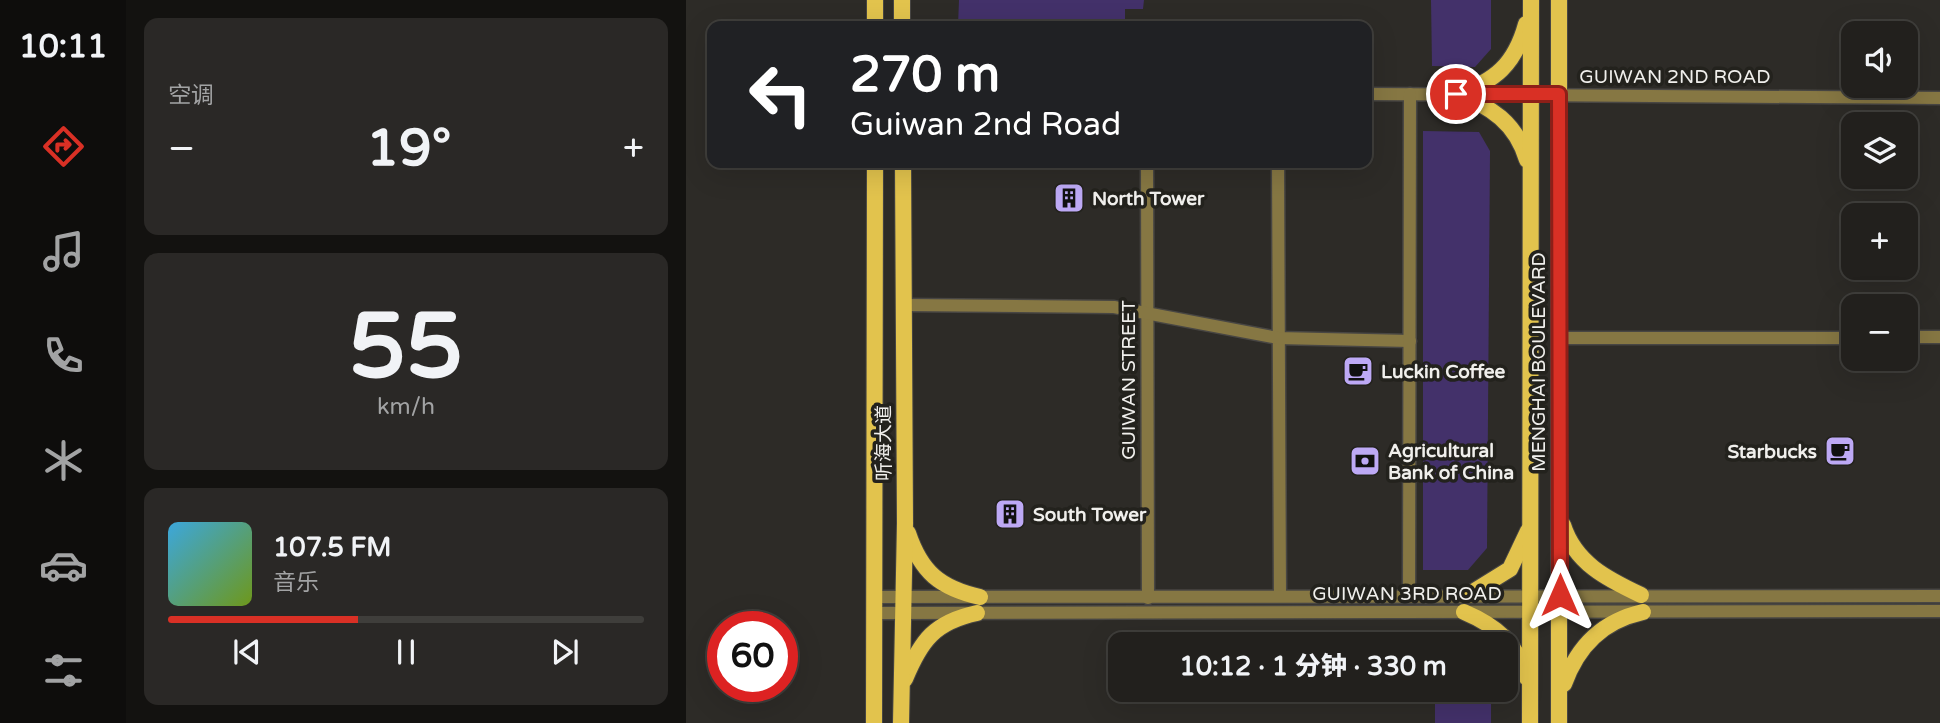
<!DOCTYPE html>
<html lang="zh">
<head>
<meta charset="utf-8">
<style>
  :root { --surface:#22201d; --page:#2a2826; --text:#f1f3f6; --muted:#a2a3a4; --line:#3f3e3b; --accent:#d93025 }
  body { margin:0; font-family:"Varela Round","Noto Sans SC",sans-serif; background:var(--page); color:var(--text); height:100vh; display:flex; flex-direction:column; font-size:26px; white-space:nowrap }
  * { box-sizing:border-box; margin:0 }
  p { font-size:23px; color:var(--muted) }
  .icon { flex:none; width:38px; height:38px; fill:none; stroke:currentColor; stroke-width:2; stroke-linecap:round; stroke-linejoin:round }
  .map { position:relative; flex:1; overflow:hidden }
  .details { display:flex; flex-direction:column; gap:18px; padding:18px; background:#131210; width:560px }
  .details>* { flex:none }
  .hud { position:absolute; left:21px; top:21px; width:665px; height:147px; border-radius:14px; box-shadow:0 7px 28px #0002,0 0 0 2px var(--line); background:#202124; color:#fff; overflow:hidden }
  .tools { position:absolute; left:1155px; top:21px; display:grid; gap:14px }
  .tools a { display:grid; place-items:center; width:77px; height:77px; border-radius:14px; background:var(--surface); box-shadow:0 7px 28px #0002,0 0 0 2px var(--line); font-size:35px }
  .speed { position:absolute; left:21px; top:611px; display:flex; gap:14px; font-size:35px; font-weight:700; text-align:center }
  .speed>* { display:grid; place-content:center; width:91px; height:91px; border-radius:50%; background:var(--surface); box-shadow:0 7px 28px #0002,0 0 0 2px var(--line); line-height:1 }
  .speed .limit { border:10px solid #d22; background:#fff; color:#111 }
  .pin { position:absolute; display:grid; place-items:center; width:60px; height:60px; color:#fff; margin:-30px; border:4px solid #fff; border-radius:50%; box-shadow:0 2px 7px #0007 }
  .me { position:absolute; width:77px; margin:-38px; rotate:0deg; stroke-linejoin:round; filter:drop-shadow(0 0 5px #0008) }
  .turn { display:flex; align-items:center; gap:24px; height:147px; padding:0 28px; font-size:32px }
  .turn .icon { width:91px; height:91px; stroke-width:2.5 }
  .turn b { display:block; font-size:49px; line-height:60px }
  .big { font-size:52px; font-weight:800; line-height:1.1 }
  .details .tile { flex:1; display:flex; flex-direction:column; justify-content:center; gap:10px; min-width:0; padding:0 24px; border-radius:14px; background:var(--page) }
  .details .dial { align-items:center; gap:0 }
  .dial b { font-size:91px; line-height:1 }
  .song { display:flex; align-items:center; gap:21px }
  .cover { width:84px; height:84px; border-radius:10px; background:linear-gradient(135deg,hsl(200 70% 55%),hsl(80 70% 35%)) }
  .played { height:7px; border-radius:4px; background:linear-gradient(90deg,var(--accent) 40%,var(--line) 40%) }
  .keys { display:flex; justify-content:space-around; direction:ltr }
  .heat { display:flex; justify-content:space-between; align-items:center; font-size:38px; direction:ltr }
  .trip { position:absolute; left:422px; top:632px; width:410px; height:70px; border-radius:14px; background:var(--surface); box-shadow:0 7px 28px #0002,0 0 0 2px var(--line); font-weight:800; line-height:70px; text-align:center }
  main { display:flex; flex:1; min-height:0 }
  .tabs { display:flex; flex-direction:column; width:126px; justify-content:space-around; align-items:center; background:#0e0d0c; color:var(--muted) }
  .tabs .icon { width:49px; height:49px }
  .tabs .current { color:var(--accent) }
  .tabs b { font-size:32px; color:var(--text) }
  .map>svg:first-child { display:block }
</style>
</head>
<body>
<main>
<nav class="tabs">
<b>10:11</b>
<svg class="icon current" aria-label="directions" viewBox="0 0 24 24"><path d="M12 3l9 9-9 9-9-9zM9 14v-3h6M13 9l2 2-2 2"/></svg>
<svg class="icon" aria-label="music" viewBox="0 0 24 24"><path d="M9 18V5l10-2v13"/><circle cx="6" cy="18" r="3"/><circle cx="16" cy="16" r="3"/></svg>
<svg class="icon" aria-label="phone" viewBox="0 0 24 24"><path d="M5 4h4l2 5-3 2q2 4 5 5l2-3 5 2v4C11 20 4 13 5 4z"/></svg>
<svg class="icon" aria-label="climate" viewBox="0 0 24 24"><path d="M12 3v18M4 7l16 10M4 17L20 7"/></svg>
<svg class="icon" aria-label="car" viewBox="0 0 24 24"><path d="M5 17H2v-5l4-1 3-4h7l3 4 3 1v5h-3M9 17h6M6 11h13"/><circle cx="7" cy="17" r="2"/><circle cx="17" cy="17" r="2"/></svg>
<svg class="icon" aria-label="filters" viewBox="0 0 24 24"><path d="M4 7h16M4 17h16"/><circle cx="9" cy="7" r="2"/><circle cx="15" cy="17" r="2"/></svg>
</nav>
<section class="details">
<div class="tile"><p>空调</p>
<div class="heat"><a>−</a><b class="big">19°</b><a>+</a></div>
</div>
<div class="tile dial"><b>55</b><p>km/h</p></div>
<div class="tile">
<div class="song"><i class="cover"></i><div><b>107.5 FM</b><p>音乐</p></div></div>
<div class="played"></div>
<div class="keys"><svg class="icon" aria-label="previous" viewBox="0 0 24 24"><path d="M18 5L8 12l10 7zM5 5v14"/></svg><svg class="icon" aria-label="pause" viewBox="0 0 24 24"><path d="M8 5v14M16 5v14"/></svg><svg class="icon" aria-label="next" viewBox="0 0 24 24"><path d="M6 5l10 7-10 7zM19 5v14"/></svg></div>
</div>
</section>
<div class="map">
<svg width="1254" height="723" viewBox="0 0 1254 723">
  <rect width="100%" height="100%" fill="#2d2b27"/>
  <g fill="#43316a">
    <polygon points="273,0 458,0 457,9 439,9 439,26 272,26"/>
    <polygon points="745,0 805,0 805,49 789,67 746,66"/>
    <polygon points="737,131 793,132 804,151 801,548 782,570 737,570"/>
    <rect x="749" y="690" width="56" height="33"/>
  </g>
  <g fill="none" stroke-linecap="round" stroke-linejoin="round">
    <g stroke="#484643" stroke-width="15">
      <g id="minor">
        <polyline points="681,94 1254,98"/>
        <polyline points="461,163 462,598"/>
        <polyline points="592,163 594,596"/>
        <polyline points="218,305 428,307 592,338 724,341"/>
        <polyline points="1220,337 1254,337"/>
        <polyline points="873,338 1167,338"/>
        <polyline points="723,595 724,94"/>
        <polyline points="188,597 1254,596"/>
        <polyline points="188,613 1254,611"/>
      </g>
    </g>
    <g stroke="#484643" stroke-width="18">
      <g id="major">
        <polyline points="189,0 189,26"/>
        <polyline points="216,0 216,26"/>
        <path d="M770 94C809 82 829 64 840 24"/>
        <path d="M770 94C805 106 830 123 841 160"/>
        <path d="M877 525C889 563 921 579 955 595"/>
        <path d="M222 533C235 572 254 588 294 597"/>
        <polyline points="782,595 824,569 842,531"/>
        <path d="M778 612C811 626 830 643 841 678"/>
        <path d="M219 679C235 640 249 622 291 613"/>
        <path d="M878 684C892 645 917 621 957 612"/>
        <polyline points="188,723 189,163"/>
        <polyline points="215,723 219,523 217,163"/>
        <polyline points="844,723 845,0"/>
        <polyline points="873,723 873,0"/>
      </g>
    </g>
    <use href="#minor" stroke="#867743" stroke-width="12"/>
    <use href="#major" stroke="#e2c34d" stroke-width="16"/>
  </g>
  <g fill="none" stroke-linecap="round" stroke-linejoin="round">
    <g stroke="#8d1f18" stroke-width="18">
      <polyline id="route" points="770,94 873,94 874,595"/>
    </g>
    <use href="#route" stroke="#d93025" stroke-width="12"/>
  </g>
  <defs>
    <g id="building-square" transform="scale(1.575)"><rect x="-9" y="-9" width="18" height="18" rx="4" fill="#bda9f5" stroke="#23221d"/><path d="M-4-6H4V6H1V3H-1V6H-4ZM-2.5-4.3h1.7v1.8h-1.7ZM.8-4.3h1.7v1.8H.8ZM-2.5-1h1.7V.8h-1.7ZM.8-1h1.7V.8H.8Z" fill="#111"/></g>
    <g id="cafe-square" transform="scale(1.575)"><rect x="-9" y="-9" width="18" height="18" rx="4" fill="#bda9f5" stroke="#23221d"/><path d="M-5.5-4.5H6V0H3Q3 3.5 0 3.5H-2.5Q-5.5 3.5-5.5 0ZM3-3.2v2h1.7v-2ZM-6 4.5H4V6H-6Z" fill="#111"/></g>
    <g id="bank-square" transform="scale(1.575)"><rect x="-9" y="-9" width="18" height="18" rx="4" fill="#bda9f5" stroke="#23221d"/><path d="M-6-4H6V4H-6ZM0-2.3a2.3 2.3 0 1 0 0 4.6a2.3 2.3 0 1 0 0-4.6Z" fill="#111"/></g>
  </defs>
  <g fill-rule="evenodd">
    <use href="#building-square" x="383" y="198"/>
    <use href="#cafe-square" x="672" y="371"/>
    <use href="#cafe-square" x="1154" y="451"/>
    <use href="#bank-square" x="679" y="461"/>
    <use href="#building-square" x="324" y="514"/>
  </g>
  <g text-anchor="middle" stroke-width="7" stroke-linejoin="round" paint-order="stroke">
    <g font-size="19" fill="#f0efec" stroke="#23221d">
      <text x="989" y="83">GUIWAN 2ND ROAD</text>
      <text transform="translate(852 362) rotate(-90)" y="7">MENGHAI BOULEVARD</text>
      <text transform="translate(442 380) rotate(-90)" y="7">GUIWAN STREET</text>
      <text transform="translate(197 443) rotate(-90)" y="7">听海大道</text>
      <text x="721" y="600">GUIWAN 3RD ROAD</text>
    </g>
    <g font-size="19" font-weight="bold" fill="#f0efec" stroke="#23221d" text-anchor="start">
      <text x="406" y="205">North Tower</text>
      <text x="695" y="378">Luckin Coffee</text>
      <text x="702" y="457">Agricultural<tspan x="702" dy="22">Bank of China</tspan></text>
      <text x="1131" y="458" text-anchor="end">Starbucks</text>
      <text x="347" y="521">South Tower</text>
    </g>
  </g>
</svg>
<div class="tools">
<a><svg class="icon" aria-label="sound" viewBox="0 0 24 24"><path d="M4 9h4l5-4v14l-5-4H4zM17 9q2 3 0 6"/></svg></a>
<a><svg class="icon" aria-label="layers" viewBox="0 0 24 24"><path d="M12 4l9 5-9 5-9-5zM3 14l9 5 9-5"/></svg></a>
<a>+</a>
<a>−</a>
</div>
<div class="speed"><div class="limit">60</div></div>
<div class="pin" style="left:770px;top:94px;background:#d93025"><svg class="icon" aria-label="arrive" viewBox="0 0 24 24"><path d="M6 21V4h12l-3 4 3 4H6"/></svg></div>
<svg class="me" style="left:874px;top:595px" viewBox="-20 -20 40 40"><path d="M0-17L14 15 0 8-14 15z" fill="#d93025" stroke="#fff" stroke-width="4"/></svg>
<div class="trip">10:12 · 1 分钟 · 330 m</div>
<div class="hud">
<div class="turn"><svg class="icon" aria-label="left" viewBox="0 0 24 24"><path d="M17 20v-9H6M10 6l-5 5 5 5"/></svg><div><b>270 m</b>Guiwan 2nd Road</div></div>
</div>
</div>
</main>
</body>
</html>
